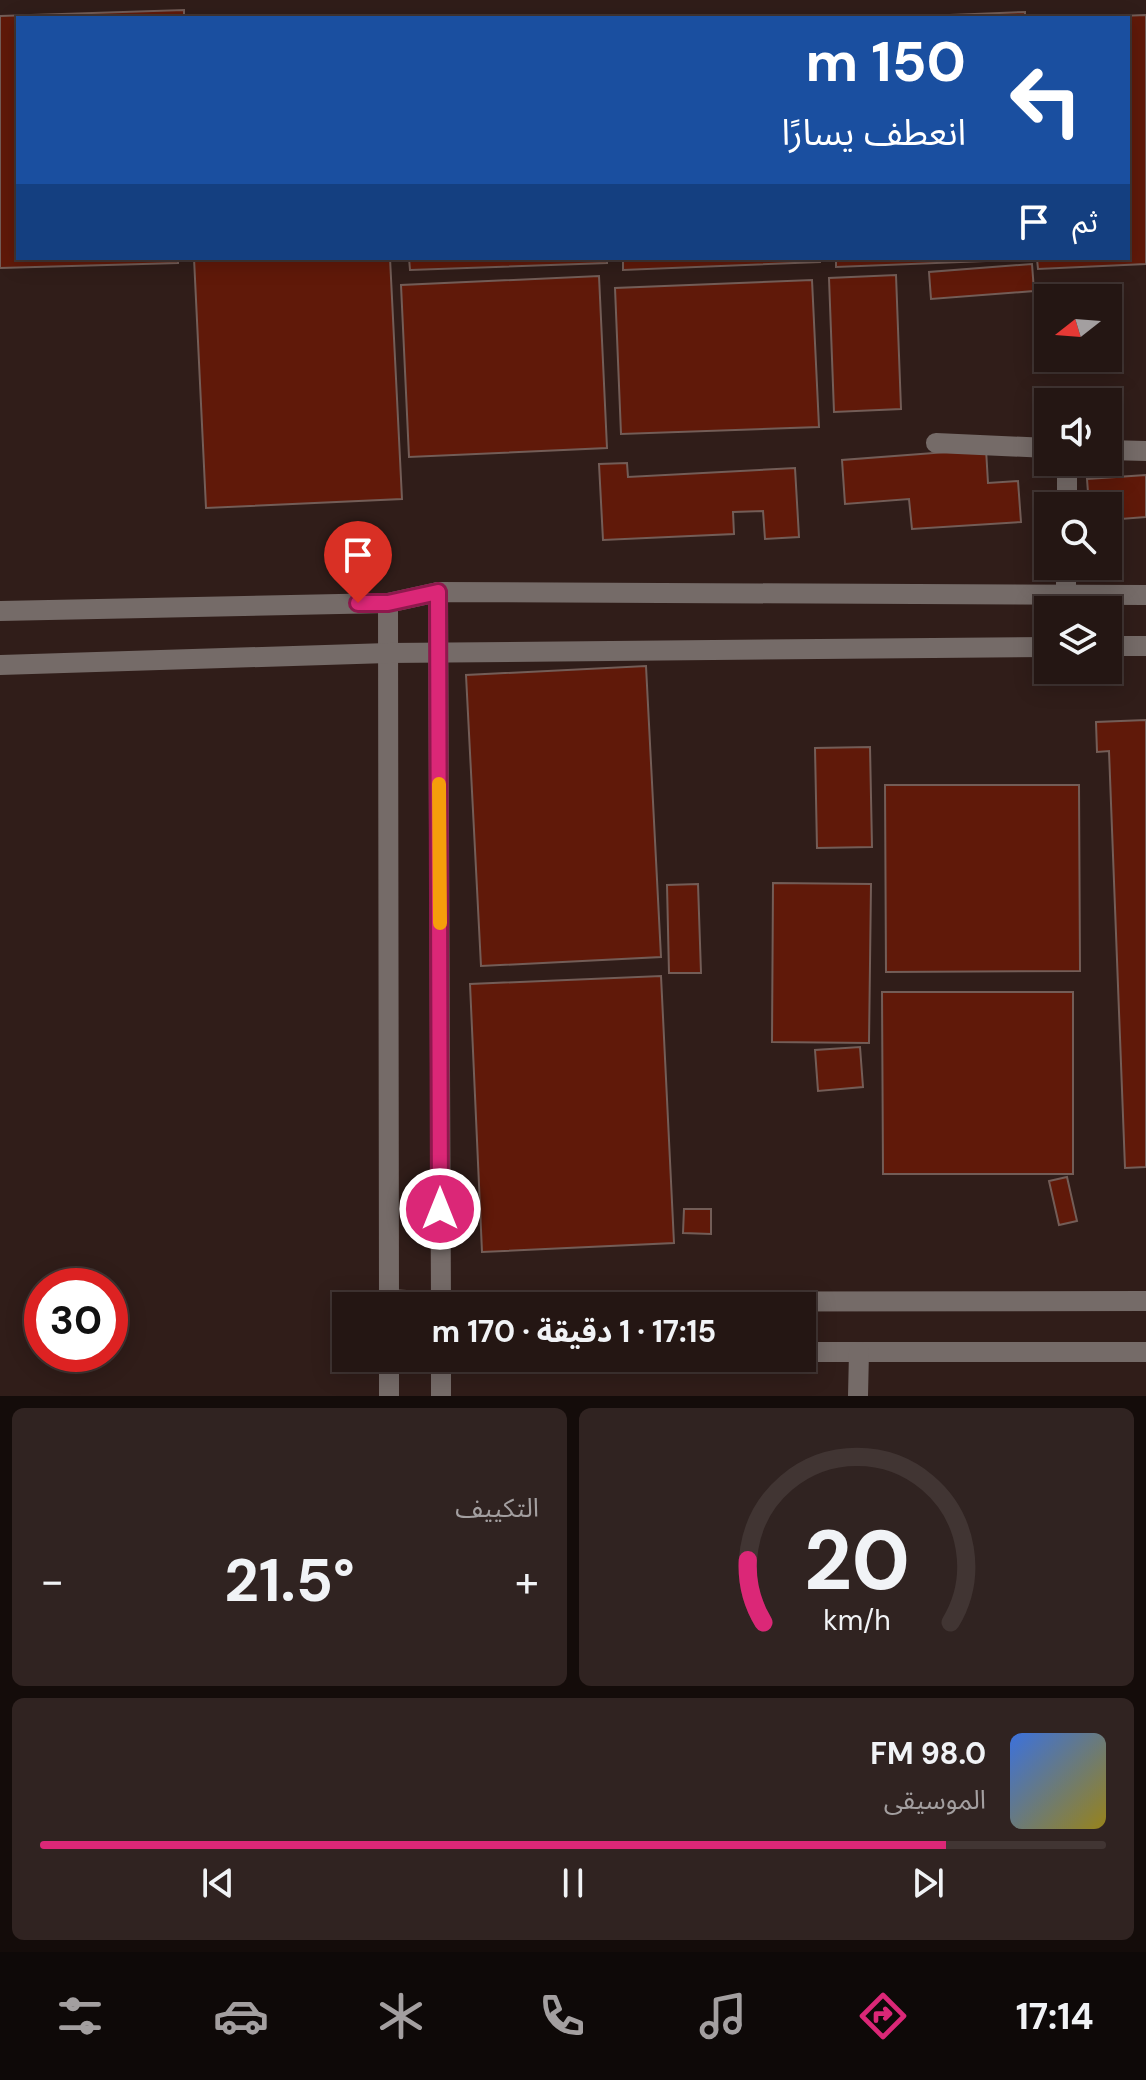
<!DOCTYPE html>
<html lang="ar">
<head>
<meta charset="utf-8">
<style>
  :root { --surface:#241613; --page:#302321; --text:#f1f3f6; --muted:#a39fa0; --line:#413533; --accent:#db2777 }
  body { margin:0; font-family:"DM Sans","Noto Sans Arabic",sans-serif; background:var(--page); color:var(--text); direction:rtl; height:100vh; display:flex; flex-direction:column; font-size:30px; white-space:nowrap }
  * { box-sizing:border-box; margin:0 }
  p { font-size:26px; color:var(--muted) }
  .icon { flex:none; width:44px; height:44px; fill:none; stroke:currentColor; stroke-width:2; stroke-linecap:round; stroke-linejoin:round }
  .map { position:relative; height:1396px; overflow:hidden; direction:ltr }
  .drawer { display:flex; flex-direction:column; gap:12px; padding:12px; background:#140c0a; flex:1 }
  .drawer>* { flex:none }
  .top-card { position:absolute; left:16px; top:16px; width:1114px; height:244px; border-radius:0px; box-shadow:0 4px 20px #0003,0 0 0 2px var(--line); direction:rtl; background:#1a4fa0; color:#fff; overflow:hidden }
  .needle { width:52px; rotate:253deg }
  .controls { position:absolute; left:1034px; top:284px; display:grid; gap:16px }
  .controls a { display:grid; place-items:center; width:88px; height:88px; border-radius:0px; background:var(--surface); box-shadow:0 4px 20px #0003,0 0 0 2px var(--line); font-size:40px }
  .speed { position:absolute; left:24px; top:1268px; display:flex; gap:16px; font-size:40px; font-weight:700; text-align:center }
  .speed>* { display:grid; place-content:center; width:104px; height:104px; border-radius:50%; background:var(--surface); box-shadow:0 4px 20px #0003,0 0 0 2px var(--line); line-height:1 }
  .speed .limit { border:12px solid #d22; background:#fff; color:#111 }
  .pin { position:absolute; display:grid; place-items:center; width:68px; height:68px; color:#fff; margin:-82px -34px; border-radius:50% 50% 50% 0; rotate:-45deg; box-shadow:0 0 8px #0007 }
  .pin .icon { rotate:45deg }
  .me { position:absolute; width:88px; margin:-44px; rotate:0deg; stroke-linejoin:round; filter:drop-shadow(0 0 6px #0008) }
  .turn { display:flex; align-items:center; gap:28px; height:168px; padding:0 32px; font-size:36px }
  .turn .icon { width:104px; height:104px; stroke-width:2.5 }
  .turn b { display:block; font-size:56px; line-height:68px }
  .then { display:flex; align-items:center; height:76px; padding:0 32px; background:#0003; gap:16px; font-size:30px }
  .big { font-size:60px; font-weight:700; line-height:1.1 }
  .drawer .card { flex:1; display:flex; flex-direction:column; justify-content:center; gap:12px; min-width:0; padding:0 28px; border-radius:12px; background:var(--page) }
  .drawer .dial { align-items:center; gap:0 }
  .dial svg { height:208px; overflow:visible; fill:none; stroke:var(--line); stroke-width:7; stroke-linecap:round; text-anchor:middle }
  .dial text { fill:var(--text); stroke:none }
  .song { display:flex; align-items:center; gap:24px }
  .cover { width:96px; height:96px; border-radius:12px; background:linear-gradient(135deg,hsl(220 70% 55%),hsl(50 70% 35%)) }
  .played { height:8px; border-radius:4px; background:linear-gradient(90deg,var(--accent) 85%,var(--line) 85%) }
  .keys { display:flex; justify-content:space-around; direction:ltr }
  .heat { display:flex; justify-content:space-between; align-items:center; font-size:44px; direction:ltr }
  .drawer .tiles { flex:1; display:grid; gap:12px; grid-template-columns:1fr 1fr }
  .card:last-child { grid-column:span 2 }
  .trip { position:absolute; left:332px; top:1292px; width:484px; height:80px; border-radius:0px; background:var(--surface); box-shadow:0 4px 20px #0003,0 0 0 2px var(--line); font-weight:700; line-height:80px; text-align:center; direction:rtl }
  .tabs { display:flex; height:128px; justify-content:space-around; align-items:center; background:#0e0908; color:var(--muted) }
  .tabs .icon { width:56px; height:56px }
  .tabs .selected { color:var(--accent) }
  .tabs b { font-size:36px; color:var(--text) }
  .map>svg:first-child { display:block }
</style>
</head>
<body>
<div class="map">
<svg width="1146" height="1396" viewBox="0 0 1146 1396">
  <rect width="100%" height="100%" fill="#301d19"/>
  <g fill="#601909" stroke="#735d57" stroke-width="2">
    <polygon points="184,10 184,18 18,18 18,258 178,258 178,263 0,268 0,16"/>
    <polygon points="1025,12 1025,18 875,18"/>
    <polygon points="1146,15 1146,264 1038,269 1037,259 836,267 836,258 1128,258 1128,18 1064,18"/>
    <polygon points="194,258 390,258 402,499 206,508"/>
    <polygon points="409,258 607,258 607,263 410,270"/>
    <polygon points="623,258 820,258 820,262 623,270"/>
    <polygon points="1032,264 1034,291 931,299 929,272"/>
    <polygon points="896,275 901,409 834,412 829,278"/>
    <polygon points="599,276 607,448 409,457 401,285"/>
    <polygon points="812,280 819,427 621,434 615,288"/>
    <polygon points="986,449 988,483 1018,481 1021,522 912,529 909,499 845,504 842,460"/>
    <polygon points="627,463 628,477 795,468 799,537 765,539 763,511 733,512 734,534 603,540 599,464"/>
    <polygon points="1146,475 1146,517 1108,520 1108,506 1089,506 1087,479"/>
    <polygon points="646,666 661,957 481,966 466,675"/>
    <polygon points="1146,720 1146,1167 1125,1168 1109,751 1097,752 1096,722"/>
    <polygon points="870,747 872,847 817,848 815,748"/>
    <polygon points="885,785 1079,785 1080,971 886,972"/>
    <polygon points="773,883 871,884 869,1043 772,1042"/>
    <polygon points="698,884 701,973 669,973 667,885"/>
    <polygon points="661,976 674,1243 482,1252 470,984"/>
    <polygon points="882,992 1073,992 1073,1174 883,1174"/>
    <polygon points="860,1047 863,1087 818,1091 815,1050"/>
    <polygon points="1067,1177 1077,1221 1059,1225 1049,1181"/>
    <polygon points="684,1209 711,1209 711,1234 683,1233"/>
  </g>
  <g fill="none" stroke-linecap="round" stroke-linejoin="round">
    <g stroke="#756b68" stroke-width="20">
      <polyline points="936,443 1048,448"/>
      <polyline points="1108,450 1146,451"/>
      <polyline points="1067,506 1067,462"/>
      <polyline points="438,592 441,1306"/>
      <polyline points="1066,594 1066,566"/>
      <polyline points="388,603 389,1306"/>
      <polyline points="0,611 388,603 438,592 1146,595"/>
      <polyline points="1108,646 1146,646"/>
      <polyline points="0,665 388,653 1048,647"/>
      <polyline points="389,1299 441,1302 1146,1301"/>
      <polyline points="802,1352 1146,1352"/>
      <polyline points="389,1358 389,1396"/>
      <polyline points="441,1358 441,1396"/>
      <polyline points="858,1396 859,1352"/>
    </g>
  </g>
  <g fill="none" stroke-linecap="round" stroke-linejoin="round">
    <g stroke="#8e194d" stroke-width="20">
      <polyline id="route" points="358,603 388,603 438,592 440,1209"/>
    </g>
    <use href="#route" stroke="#db2777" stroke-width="14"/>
    <polyline stroke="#f59e0b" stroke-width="14" points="439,784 440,923"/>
  </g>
</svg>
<div class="controls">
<a><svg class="needle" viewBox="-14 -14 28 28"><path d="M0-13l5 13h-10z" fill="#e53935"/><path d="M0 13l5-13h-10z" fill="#a39fa0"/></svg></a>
<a><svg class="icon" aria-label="sound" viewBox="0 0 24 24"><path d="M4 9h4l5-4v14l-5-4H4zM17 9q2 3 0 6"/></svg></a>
<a><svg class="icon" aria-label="search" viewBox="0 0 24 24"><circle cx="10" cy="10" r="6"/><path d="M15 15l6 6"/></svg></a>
<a><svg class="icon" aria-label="layers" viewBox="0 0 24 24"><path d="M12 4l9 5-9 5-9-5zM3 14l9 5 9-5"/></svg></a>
</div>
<div class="speed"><div class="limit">30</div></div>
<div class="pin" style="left:358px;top:603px;background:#d93025"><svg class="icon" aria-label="arrive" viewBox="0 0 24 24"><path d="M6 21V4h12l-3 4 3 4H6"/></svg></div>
<svg class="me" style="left:440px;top:1209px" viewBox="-20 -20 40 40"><circle r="17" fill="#db2777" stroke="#fff" stroke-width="3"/><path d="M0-11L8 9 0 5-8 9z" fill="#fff"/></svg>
<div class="trip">17:15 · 1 دقيقة · 170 m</div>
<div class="top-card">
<div class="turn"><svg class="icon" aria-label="left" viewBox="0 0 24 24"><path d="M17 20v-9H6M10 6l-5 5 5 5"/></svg><div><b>150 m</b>انعطف يسارًا</div></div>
<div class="then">ثم<svg class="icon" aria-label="arrive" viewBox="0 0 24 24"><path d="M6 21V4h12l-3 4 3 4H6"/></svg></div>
</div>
</div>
<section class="drawer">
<div class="tiles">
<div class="card dial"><svg viewBox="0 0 100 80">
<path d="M14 69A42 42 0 1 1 86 69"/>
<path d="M14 69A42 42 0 0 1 8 45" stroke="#db2777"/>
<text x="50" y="56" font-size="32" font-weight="700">20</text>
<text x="50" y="72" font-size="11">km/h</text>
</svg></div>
<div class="card"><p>التكييف</p>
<div class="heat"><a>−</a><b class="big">21.5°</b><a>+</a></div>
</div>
<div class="card">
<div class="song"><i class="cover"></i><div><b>98.0 FM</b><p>الموسيقى</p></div></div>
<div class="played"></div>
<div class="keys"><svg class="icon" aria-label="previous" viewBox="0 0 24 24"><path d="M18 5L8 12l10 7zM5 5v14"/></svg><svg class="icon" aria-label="pause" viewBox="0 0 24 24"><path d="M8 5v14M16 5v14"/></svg><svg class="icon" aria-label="next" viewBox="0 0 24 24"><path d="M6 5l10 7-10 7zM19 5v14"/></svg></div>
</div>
</div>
</section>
<nav class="tabs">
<b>17:14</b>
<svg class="icon selected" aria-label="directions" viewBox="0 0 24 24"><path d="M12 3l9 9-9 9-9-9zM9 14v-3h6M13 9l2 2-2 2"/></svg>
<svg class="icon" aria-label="music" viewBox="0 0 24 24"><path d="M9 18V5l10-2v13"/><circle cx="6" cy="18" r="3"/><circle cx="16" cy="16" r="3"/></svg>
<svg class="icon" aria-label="phone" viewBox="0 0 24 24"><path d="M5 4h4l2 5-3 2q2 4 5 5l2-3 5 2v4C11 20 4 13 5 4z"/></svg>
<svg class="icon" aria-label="climate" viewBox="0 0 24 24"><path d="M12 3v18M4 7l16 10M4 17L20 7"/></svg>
<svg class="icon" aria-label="car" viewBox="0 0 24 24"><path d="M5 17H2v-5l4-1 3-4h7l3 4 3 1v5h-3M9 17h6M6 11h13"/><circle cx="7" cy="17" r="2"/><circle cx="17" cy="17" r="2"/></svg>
<svg class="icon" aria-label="filters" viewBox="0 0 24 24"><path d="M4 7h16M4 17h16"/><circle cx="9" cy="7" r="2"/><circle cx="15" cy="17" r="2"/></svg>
</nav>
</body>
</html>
